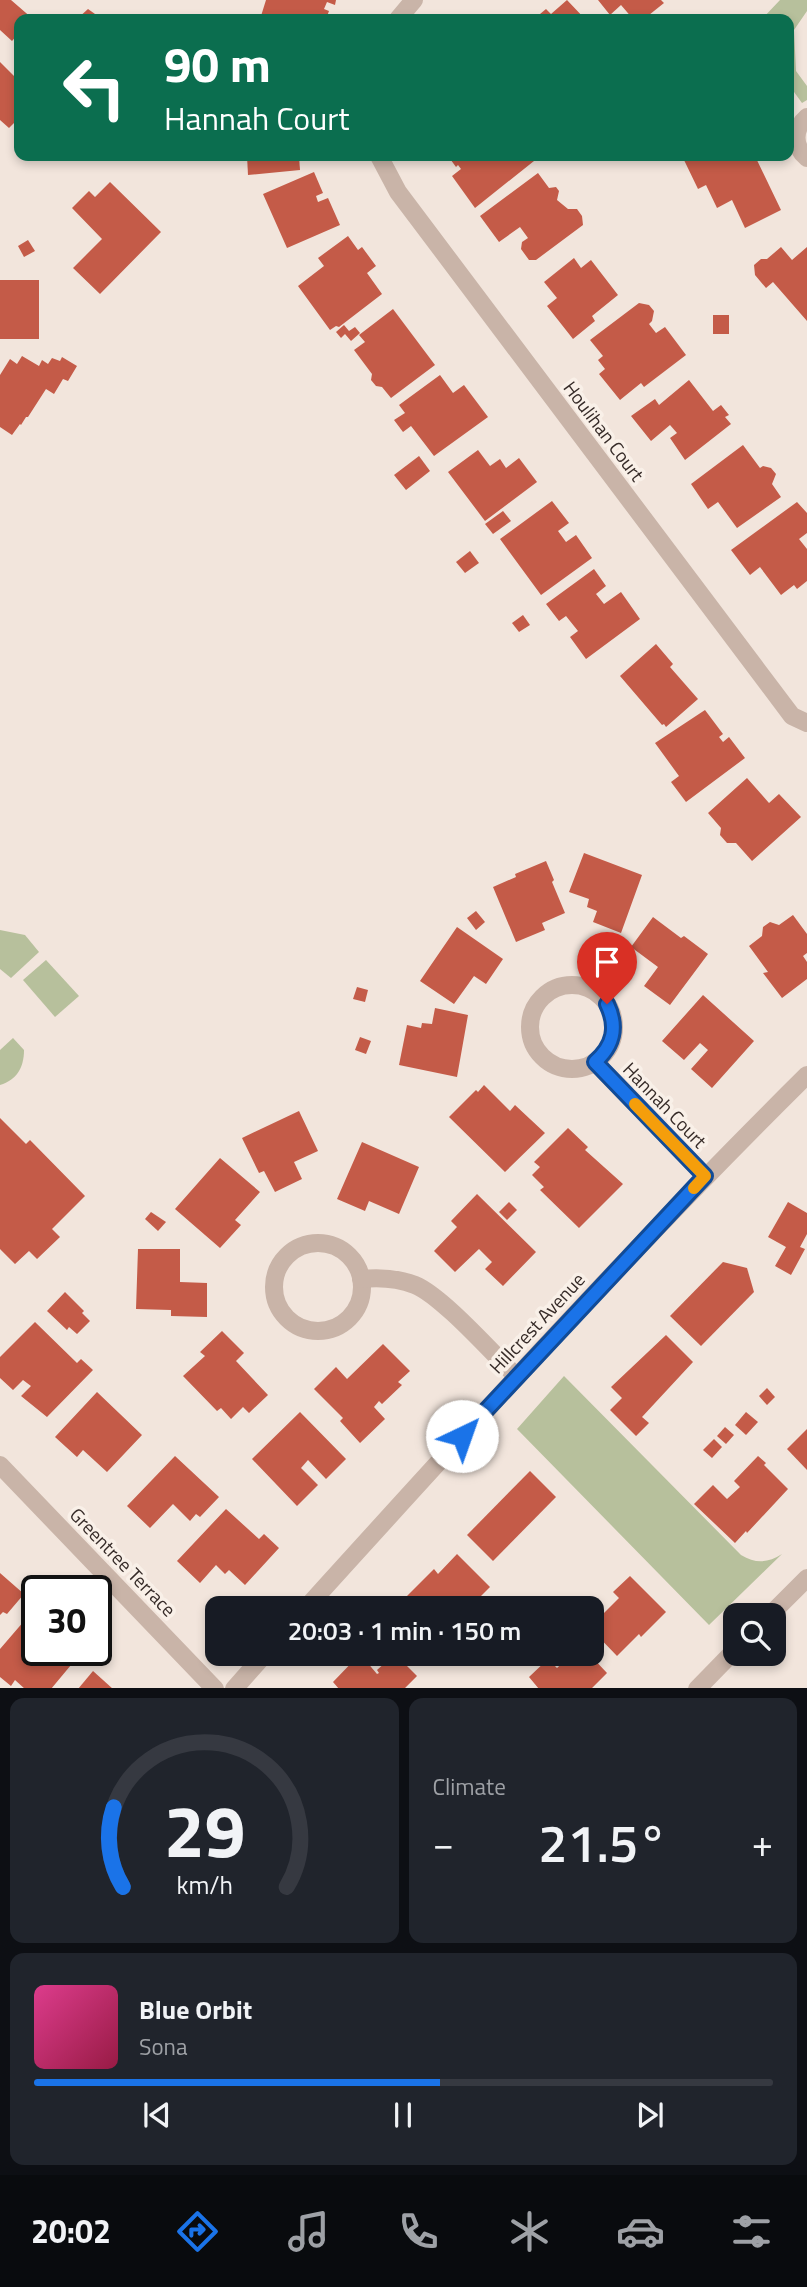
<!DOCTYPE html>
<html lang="en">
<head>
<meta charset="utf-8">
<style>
  :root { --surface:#171b24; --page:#20242c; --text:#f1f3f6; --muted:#9ea1a6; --line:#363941; --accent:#1a73e8 }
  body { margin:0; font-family:"Titillium Web",sans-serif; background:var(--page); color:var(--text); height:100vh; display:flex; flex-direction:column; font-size:26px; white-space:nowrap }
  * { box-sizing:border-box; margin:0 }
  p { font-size:23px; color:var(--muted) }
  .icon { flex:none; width:38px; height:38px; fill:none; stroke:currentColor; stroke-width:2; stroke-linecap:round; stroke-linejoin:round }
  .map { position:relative; height:1688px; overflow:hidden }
  .drawer { display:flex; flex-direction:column; gap:10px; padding:10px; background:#0d0f14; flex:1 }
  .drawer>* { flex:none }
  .guide { position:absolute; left:14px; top:14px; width:780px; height:147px; border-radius:14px; box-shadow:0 4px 10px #0003; background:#0b6e4f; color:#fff; overflow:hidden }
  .tools { position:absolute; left:723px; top:1603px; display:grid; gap:14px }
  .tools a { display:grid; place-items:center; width:63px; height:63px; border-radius:14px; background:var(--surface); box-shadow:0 4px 10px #0003; font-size:35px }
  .speed { position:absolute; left:21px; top:1575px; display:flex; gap:14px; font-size:35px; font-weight:700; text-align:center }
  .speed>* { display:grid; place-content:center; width:91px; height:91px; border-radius:50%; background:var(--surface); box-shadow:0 4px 10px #0003; line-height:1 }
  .speed .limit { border:4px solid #111; border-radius:10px; background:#fff; color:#111 }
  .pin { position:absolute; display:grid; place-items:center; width:60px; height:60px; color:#fff; margin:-72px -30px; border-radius:50% 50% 50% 0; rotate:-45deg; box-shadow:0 0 7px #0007 }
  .pin .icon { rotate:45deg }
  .me { position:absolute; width:77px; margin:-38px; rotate:42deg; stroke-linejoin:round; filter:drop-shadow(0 0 5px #0008) }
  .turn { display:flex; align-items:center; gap:24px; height:147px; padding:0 35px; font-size:32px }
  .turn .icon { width:91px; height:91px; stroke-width:2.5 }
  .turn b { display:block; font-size:49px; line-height:60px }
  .big { font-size:52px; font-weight:600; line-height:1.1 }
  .drawer .card { flex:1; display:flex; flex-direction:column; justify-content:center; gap:10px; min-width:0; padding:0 24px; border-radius:14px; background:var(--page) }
  .drawer .dial { align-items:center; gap:0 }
  .dial svg { height:182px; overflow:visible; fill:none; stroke:var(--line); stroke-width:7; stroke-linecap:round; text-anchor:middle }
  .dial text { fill:var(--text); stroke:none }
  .song { display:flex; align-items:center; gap:21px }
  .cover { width:84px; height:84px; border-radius:10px; background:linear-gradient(135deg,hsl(330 70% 55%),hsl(340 70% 35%)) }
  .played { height:7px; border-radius:4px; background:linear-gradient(90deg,var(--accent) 55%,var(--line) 55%) }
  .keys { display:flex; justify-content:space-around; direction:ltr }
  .heat { display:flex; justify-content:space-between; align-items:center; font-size:38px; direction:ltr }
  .drawer .tiles { flex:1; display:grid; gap:10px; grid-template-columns:1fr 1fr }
  .card:last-child { grid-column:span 2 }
  .trip { position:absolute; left:205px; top:1596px; width:399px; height:70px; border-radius:14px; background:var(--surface); box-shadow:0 4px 10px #0003; font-weight:600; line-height:70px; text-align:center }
  .tab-bar { display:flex; height:112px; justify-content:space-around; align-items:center; background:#090b0e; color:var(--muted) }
  .tab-bar .icon { width:49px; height:49px }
  .tab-bar .on { color:var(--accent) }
  .tab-bar b { font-size:32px; color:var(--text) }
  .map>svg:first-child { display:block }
</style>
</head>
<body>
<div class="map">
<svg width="807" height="1689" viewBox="0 0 807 1689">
  <rect width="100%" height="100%" fill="#f2e5dc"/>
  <g fill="#b7c09c">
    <polygon points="780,0 807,0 807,11 794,30 796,71 807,86 807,100 802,103 789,85 789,19 762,19"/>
    <polygon points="0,930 25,935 39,952 11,978 0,969"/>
    <polygon points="46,960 79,996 55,1017 23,980"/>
    <path d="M13 1038 24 1050C24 1067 17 1080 0 1085V1050Z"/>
    <path d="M564 1376 741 1555C756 1564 768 1563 782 1554L709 1625 517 1429Z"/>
  </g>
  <g fill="#c45b48">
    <polygon points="0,0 11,0 33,19 19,19 19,33 12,41 0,30"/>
    <polygon points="266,0 336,0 335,5 327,2 324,9 329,11 326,19 272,19 261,16"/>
    <polygon points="567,0 585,19 534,19 546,9 551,14"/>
    <polygon points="598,0 661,0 664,3 644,19 633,19 621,5 610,15"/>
    <polygon points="88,9 102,19 77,19"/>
    <polygon points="0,62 19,81 19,118 9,128 0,120"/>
    <polygon points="247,156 299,156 300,170 248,175"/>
    <polygon points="448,156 530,156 534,161 475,208 452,176 461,169 458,165 456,167"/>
    <polygon points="684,156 755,156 781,210 745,228 732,200 717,208 706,185 698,189 684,160 686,159"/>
    <polygon points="314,172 323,193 316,196 318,202 328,198 340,225 287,248 263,194"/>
    <polygon points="538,173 549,188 556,187 559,191 557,200 568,209 577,209 582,216 583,225 536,260 529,260 521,249 522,242 528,238 520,227 499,242 480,216"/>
    <polygon points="110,182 161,232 100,294 73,268 102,239 72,208 89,191 95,197"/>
    <polygon points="348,236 358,250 362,247 376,266 367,273 382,294 339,327 336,326 330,330 298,286 324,266 318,258"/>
    <polygon points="28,240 35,251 24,257 18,246"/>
    <polygon points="781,247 792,260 807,247 807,321 773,282 766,288 755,275 754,265 761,259 767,259"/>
    <polygon points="574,258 581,268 591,260 618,295 592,316 595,321 573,339 547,306 557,298 544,282"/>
    <rect x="0" y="280" width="39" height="59"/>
    <polygon points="639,303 649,305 654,311 652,321 649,324 656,333 665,327 686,355 644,387 641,383 620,400 599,374 605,369 598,360 603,356 590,340"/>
    <polygon points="393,309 435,365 391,398 382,387 376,386 371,380 372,374 354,350 365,342 359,335"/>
    <rect x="713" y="315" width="16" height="19"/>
    <polygon points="344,325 349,331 355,327 360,333 351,341 345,334 341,338 336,332"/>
    <polygon points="22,356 39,366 42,360 48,364 52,358 60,361 62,357 77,366 68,381 63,379 54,394 46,389 28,417 26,417 21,425 20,424 12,435 0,427 0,375 10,359 17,364"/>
    <polygon points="440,375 453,393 464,385 488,417 434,456 411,426 403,432 394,420 405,413 399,405"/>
    <polygon points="689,380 713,411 721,405 729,415 725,417 731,424 685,460 670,438 677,433 670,425 651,441 631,416 655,399 659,405"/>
    <polygon points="743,445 760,468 763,466 771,468 776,474 772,484 781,497 737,528 718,502 708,509 691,484"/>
    <polygon points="478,450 490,466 500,459 506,468 519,458 537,482 485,521 448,472"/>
    <polygon points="419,456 430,471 406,490 394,475"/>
    <polygon points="552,501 569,523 558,531 566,542 576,535 592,558 541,595 500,539"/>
    <polygon points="797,502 807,513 807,533 799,539 807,549 807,581 797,589 794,585 781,595 760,567 750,575 731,550"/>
    <polygon points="503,511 511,521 493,534 485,524"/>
    <polygon points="470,551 479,563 465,573 456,562"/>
    <polygon points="594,569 606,586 596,594 604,604 621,592 640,619 586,659 570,637 578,631 566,616 559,621 546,604"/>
    <polygon points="523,615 530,625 519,632 512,623"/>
    <polygon points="656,644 673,664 670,667 698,699 666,727 664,724 662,725 620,676"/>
    <polygon points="705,710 723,734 719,737 723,742 729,737 745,758 686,802 671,782 679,776 655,743"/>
    <polygon points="747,778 769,803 779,794 801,817 752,861 736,843 727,843 720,835 721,828 708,813"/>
    <polygon points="584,853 642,875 621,933 593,922 597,911 587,907 589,899 569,892"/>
    <polygon points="546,861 554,880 552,882 565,913 542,923 545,930 516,942 493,887 516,877 515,874"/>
    <polygon points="476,911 485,922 476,930 467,918"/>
    <polygon points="793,915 807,934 807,953 803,956 807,962 807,979 782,998 763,973 768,972 749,946 762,936 763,927 770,922 779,925"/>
    <polygon points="653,917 681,938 684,936 708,954 670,1005 644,986 658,967 631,947"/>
    <polygon points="457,927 503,959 486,984 474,976 454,1004 420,981"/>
    <polygon points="357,987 368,990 365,1002 353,999"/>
    <polygon points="703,995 754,1041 712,1088 691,1069 708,1050 700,1043 684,1060 662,1041"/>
    <polygon points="435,1008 468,1015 457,1077 399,1065 407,1025 421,1028 422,1023 432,1024"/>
    <polygon points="360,1037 371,1041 366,1054 355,1050"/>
    <polygon points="484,1085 510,1111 515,1105 545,1133 505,1172 449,1117 476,1090 478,1092"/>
    <polygon points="299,1111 318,1151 294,1162 302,1179 275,1192 264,1171 259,1173 242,1138"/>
    <polygon points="0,1118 26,1144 30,1140 85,1196 52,1229 60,1237 37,1259 29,1251 15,1264 0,1249"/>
    <polygon points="568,1128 588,1147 585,1150 623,1184 579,1228 540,1190 544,1187 532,1175 540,1167 534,1162"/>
    <polygon points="362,1142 419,1167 399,1214 369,1201 365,1211 337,1199"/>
    <polygon points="220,1158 260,1192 235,1220 241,1225 220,1248 175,1209"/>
    <polygon points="477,1194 536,1252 503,1286 485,1269 492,1262 479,1249 455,1272 434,1251 457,1227 451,1221"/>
    <polygon points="509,1202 517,1210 507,1220 499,1212"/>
    <polygon points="788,1202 807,1213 807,1234 800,1247 805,1249 791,1275 775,1266 786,1247 768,1237"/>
    <polygon points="151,1212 166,1222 158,1231 145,1219"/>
    <polygon points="138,1249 180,1249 180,1282 207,1283 207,1317 171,1316 171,1310 136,1309"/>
    <polygon points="723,1262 747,1268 754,1292 701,1346 670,1316"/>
    <polygon points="65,1292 84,1311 82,1313 90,1321 77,1334 69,1327 67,1330 47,1311"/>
    <polygon points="35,1322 77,1363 81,1359 93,1370 47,1417 21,1396 31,1386 23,1380 13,1390 0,1378 0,1357"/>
    <polygon points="222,1331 244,1353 236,1361 268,1395 249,1413 243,1407 231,1419 221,1408 217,1411 183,1376 205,1356 200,1352"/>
    <polygon points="666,1335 693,1362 642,1417 649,1423 636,1436 610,1410 622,1398 611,1387"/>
    <polygon points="383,1344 410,1371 398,1382 402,1385 382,1404 379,1401 374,1407 385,1419 360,1443 340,1421 343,1418 314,1389 336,1367 347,1379"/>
    <polygon points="767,1388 775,1397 767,1405 759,1396"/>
    <polygon points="97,1392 142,1435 107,1472 83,1450 77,1457 55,1437"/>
    <polygon points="300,1412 346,1459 326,1479 308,1460 301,1468 318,1485 297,1506 252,1459"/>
    <polygon points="746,1412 758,1422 746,1435 735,1425"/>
    <polygon points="725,1427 734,1435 726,1444 717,1436"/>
    <polygon points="807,1429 807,1470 787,1449"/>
    <polygon points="714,1439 722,1447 712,1458 703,1450"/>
    <polygon points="175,1456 219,1497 200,1517 196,1514 190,1521 173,1504 150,1528 127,1506"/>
    <polygon points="758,1456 766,1463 764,1465 788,1489 747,1533 746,1531 735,1543 694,1504 713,1485 727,1499 740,1487 734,1481"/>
    <polygon points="530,1471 556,1497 493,1561 467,1535"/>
    <polygon points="226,1509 259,1539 264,1534 279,1548 245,1585 229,1570 225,1574 216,1565 200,1583 177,1561"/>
    <polygon points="457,1554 490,1587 469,1608 395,1608 434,1569 438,1574"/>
    <polygon points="0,1573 24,1594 7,1614 3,1612 0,1615"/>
    <polygon points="630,1576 666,1612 641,1637 639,1634 617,1656 592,1630 592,1625 619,1598 613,1592"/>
    <polygon points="37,1606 37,1650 54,1650 71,1665 51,1689 25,1689 15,1680 11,1686 0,1677 0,1649"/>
    <polygon points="360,1654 377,1674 379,1673 377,1670 395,1654 417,1676 404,1689 339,1689 333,1682"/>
    <polygon points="572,1654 589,1654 607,1673 591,1689 539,1689 529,1677 548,1659 557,1668"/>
    <polygon points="93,1671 113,1689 78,1689"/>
  </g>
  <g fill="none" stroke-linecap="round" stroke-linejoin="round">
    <g stroke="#c9b4a8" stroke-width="18">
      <polyline points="398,19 414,0"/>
      <path d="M807 117C793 129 793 146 807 158"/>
      <polyline points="379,156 398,192 792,716 807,723"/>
      <circle cx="572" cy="1027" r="42"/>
      <polyline points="595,1062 705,1176"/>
      <circle cx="318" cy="1287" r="44"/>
      <path d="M361 1279C380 1277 397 1278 415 1285 442 1296 493 1354 516 1376"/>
      <polyline points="0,1465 215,1689"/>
      <path d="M306 1608C470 1427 633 1247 807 1075"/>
      <polyline points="770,1615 807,1578"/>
      <polyline points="234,1689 265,1654"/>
      <polyline points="697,1689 735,1650"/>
    </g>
  </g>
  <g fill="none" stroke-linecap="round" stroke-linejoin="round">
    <g stroke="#114b97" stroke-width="18">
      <path id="route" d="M462 1436 705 1176 595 1062C614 1045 618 1027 607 1004"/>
    </g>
    <use href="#route" stroke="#1a73e8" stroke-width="12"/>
    <polyline stroke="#f59e0b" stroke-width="12" points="635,1104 705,1176 694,1188"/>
  </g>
  <g text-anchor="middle" stroke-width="7" stroke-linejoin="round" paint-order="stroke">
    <g font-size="19" fill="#362b28" stroke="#f9f0e8">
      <text transform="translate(604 431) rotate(53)" y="7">Houlihan Court</text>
      <text transform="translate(665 1105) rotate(46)" y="7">Hannah Court</text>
      <text transform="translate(537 1323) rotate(-47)" y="7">Hillcrest Avenue</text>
      <text transform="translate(123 1562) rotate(46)" y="7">Greentree Terrace</text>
    </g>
  </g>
</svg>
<div class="tools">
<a><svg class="icon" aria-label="search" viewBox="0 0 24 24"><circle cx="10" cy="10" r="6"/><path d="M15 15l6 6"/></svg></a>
</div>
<div class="speed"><div class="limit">30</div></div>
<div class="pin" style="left:607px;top:1004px;background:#d93025"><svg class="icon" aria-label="arrive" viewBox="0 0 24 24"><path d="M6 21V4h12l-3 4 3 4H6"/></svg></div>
<svg class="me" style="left:462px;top:1436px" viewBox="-20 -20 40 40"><circle r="19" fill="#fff"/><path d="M0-13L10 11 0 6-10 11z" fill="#1a73e8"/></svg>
<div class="trip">20:03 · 1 min · 150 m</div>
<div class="guide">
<div class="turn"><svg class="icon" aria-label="left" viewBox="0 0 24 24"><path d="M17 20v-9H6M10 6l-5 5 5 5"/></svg><div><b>90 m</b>Hannah Court</div></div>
</div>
</div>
<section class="drawer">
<div class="tiles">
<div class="card dial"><svg viewBox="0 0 100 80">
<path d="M14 69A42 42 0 1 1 86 69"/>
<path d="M14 69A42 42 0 0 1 10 34" stroke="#1a73e8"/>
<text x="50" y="56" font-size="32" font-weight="700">29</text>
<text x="50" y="72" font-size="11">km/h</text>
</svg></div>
<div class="card"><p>Climate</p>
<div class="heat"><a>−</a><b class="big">21.5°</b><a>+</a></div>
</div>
<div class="card">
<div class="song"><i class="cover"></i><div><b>Blue Orbit</b><p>Sona</p></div></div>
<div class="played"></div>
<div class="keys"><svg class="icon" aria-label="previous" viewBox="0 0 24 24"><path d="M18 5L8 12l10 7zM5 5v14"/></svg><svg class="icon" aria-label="pause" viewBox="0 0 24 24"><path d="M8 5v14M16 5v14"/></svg><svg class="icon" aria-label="next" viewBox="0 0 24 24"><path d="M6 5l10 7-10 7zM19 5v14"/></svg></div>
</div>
</div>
</section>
<nav class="tab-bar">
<b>20:02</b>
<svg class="icon on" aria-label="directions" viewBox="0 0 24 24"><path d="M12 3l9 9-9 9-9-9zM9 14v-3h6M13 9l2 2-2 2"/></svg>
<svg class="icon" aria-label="music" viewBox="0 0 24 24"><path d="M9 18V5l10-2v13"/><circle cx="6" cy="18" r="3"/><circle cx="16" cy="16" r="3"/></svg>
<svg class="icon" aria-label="phone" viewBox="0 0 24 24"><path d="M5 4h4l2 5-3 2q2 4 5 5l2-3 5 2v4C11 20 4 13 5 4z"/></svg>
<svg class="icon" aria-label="climate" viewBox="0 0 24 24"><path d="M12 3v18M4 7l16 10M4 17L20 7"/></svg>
<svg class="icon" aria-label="car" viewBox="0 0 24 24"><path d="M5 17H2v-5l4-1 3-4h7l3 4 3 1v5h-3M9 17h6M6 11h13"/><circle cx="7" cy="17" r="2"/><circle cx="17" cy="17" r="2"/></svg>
<svg class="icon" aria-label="filters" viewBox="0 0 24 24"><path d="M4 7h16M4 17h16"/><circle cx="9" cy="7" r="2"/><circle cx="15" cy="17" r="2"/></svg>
</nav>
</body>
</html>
